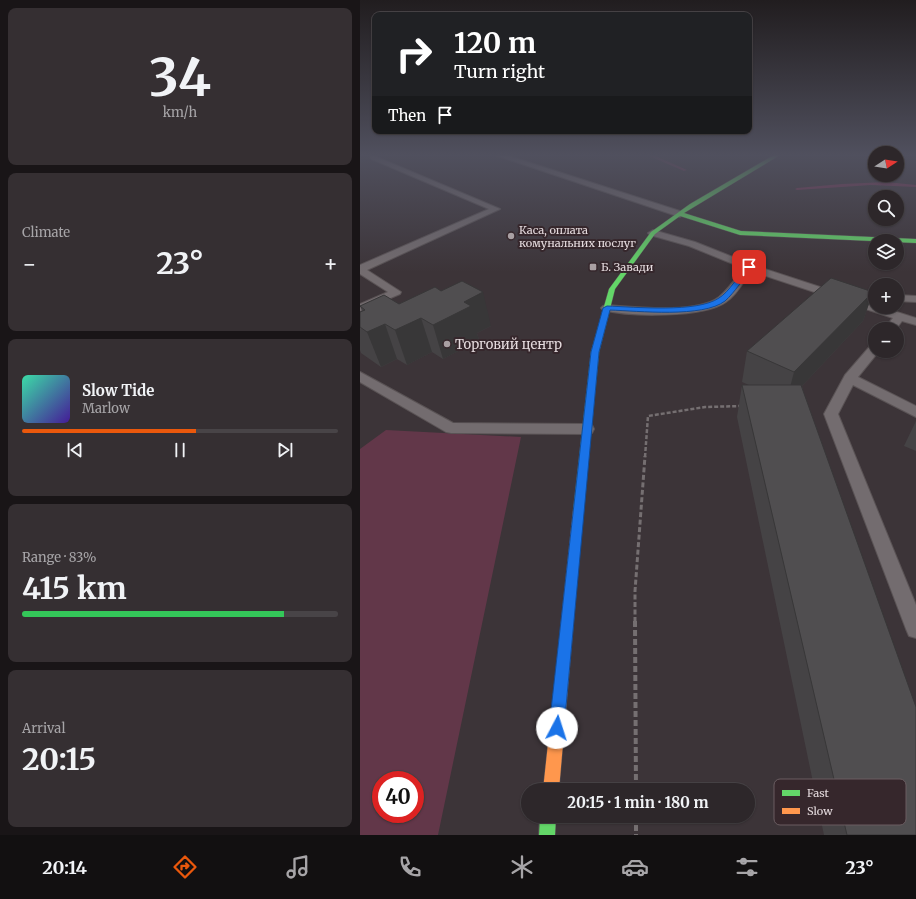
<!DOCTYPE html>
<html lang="en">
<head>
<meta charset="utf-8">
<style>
  :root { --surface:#2d272a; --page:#352f32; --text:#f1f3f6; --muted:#a7a5a8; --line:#484447; --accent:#ea580c }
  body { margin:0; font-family:Merriweather,serif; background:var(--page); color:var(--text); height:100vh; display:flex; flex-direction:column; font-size:15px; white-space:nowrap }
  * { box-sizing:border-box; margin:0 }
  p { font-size:13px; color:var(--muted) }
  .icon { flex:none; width:22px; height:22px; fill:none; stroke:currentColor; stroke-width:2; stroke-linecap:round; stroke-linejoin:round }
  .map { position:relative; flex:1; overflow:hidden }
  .sheet { display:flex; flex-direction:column; gap:8px; padding:8px; background:#191517; width:360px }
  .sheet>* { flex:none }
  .top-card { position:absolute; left:12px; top:12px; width:380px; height:122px; border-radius:8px; box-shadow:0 1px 3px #0004,0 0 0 1px var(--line); background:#202124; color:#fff; overflow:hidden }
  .needle { width:26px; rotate:78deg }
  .controls { position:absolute; left:508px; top:146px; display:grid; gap:8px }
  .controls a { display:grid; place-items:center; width:36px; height:36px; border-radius:50%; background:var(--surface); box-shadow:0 1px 3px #0004,0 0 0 1px var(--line); font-size:20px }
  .speed { position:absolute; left:12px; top:771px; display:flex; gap:8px; font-size:20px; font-weight:700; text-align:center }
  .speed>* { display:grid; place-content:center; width:52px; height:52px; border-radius:50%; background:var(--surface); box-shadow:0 1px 3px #0004,0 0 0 1px var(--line); line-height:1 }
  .speed .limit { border:6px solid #d22; background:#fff; color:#111 }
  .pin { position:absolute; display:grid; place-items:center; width:34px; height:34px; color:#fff; margin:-17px; border-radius:8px; box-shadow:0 2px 6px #0006 }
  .me { position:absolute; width:44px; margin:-22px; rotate:5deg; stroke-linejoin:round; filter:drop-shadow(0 0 3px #0008) }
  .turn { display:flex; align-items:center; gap:14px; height:84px; padding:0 16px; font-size:18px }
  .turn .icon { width:52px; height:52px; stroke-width:2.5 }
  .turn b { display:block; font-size:28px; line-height:34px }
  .then { display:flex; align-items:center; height:38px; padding:0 16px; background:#0003; gap:8px; font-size:15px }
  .big { font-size:30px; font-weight:700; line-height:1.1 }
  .sheet .widget { flex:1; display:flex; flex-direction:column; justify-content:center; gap:6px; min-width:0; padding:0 14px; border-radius:8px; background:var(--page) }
  .sheet .dial { align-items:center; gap:0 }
  .dial b { font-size:52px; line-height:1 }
  .song { display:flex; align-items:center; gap:12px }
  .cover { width:48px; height:48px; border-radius:6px; background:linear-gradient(135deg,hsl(160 70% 55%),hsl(260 70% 35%)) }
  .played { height:4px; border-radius:2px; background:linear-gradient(90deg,var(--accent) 55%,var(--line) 55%) }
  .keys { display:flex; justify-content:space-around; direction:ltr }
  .heat { display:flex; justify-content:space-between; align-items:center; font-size:22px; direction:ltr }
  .charge { height:6px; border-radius:3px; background:linear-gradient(90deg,#34c759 83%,var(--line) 0) }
  .trip { position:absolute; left:161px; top:783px; width:234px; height:40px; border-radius:20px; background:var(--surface); box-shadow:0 1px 3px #0004,0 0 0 1px var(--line); font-weight:700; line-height:40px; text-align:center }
  .tab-bar { display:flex; height:64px; justify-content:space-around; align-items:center; background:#121011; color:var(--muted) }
  .tab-bar .icon { width:28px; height:28px }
  .tab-bar .on { color:var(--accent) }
  .tab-bar b { font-size:18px; color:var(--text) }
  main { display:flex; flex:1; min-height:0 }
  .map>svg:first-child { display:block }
</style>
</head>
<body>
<main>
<section class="sheet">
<div class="widget dial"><b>34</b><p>km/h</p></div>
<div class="widget"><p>Climate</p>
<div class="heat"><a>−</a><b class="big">23°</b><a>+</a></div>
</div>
<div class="widget">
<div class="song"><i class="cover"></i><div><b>Slow Tide</b><p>Marlow</p></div></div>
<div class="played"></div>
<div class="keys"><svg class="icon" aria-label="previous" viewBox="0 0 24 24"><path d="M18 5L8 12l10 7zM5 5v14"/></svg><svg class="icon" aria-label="pause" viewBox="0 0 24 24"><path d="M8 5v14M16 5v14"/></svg><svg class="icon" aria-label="next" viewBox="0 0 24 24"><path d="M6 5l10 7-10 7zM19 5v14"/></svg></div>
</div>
<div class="widget"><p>Range · 83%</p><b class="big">415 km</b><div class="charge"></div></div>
<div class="widget"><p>Arrival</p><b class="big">20:15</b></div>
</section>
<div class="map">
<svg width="556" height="835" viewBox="0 0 556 835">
  <rect width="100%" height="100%" fill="#3c3438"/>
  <path fill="#623749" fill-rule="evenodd" d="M26 430 161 437 78 835H0V449ZM21 780H55V814H21Z"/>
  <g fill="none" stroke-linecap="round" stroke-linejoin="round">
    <g fill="#7f3557" fill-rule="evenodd">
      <polygon points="287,155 293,155 327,170 324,171"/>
      <polygon points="526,182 556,185 556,187 511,185 437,190 435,189 437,188 482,184"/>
    </g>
    <g stroke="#5a5355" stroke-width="2">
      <g id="lane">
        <polygon points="2,155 12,155 140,209 7,270 41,292 40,294 0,311 0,304 28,292 0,274 0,265 129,209"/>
        <polygon points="135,155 146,155 323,212 324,214 320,217 317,216"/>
        <path d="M293 230 335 242 393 265 515 305V307H521L556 318V325L542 321 536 329H524L533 318 391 271C384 281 377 295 366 302 344 318 270 317 243 310L241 308 243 306 247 305C275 307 337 314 359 297 369 289 376 278 383 268L329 246 290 235 288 233Z"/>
        <polygon points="537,295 556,296 556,302 537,301"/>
        <polygon points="515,344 515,351 519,351 498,377 556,406 556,417 493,385 478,414 556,605 556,638 549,636 546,629 464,414 485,375 511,345"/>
        <polygon points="0,372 93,423 227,424 232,425 234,429 232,433 227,434 91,433 86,432 0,382"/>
      </g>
    </g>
    <g stroke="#5a5355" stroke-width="1">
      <g id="fast">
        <polygon points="414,155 420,155 324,213 381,231 556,239 556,243 380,235 320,216 295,234 255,289 239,352 223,512 222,515 218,516 214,515 213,512 231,352 249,289 291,232 330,204"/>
        <polygon points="180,816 196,816 195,835 179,835"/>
      </g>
    </g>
    <g stroke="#5a5355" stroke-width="1">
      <polygon id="slow" points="218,508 222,509 223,512 199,790 183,790 213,512 214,509"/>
    </g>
    <g stroke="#756f71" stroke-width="2.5" stroke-dasharray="4 2" stroke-linecap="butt">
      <polyline points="537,347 540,341"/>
      <polyline points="285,457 288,416 345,407 381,406"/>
    </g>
    <polyline stroke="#756f71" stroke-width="3" stroke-dasharray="5 2.5" stroke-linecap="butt" points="275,622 275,591 285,456"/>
    <g stroke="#756f71" stroke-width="4" stroke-dasharray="6 3" stroke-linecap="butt">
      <polyline points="275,621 276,790"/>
      <polyline points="276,816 276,835"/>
    </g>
    <use href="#lane" fill="#736c6f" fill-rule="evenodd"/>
    <use href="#fast" fill="#63d668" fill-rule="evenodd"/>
    <use href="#slow" fill="#ff974d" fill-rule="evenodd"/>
  </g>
  <g fill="#454345">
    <polygon points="513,292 503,321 442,386 556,835 464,835 377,417 382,385 389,385 382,382 387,351"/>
    <polygon points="39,304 131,326 117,333 119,340 83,359 72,352 47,365 37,359 21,367 1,353 0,350 0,312 2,311 0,306"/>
    <polygon points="556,421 556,451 544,446"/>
  </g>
  <g fill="#383738">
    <polygon points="0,155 9,155 11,160 0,163"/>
    <polygon points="21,155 28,155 21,157"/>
    <polygon points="123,292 131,326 117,333 119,340 83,359 73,325 104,302"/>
    <polygon points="513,292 503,321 426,403 434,372"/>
    <polygon points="61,318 72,352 47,365 35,330"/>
    <polygon points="25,324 37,359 21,367 7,332"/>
  </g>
  <g fill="#504e50" stroke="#383738">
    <polygon points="471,278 513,292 434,372 387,351"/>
    <polygon points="102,281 123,292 104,302 111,306 73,325 61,318 35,330 25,324 7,332 0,327 0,312 5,310 0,306 24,295 39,304 75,287 81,291"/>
    <polygon points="382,385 441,385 556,707 556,835 487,835"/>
  </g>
  <linearGradient id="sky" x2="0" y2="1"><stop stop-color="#211d1f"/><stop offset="0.57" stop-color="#50505e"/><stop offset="1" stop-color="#50505e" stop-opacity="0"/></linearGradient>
  <rect width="556" height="272" fill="url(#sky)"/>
  <path fill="#1a73e8" stroke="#114b97" d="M387 265 392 267C385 277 374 293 365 301 343 318 278 311 250 310L239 352 204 728 202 733 197 735 192 733 189 728 231 352 243 308 247 306C275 307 337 313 359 298 369 292 379 275 387 265Z"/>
  <g fill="#a9a0a3" stroke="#36272c" stroke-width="1.5">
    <circle cx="151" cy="236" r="4"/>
    <rect x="229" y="263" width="8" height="8" rx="2"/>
    <circle cx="87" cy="344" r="4"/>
  </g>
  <g text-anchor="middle" stroke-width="4" stroke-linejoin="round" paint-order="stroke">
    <g font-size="11" fill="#e4dadd" stroke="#36272c" text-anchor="start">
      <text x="159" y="234">Каса, оплата<tspan x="159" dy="13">комунальних послуг</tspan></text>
      <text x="241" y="271">Б. Завади</text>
    </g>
    <g font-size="13" fill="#e4dadd" stroke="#36272c" text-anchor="start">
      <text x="95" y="349">Торговий центр</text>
    </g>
  </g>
  <rect x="414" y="779" width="132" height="46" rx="6" fill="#36272c" stroke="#6a5d61" stroke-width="1"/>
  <rect x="422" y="790" width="18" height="6" fill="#63d668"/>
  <rect x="422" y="808" width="18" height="6" fill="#ff974d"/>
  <g font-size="11" fill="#e4dadd">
    <text x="447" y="797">Fast</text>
    <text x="447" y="815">Slow</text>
  </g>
</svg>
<div class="controls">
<a><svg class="needle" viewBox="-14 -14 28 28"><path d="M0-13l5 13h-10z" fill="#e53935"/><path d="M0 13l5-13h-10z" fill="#a7a5a8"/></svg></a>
<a><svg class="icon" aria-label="search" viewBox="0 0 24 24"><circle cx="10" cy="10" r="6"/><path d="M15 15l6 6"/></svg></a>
<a><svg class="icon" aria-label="layers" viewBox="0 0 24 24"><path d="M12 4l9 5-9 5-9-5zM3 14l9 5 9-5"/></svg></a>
<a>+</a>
<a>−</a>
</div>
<div class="speed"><div class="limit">40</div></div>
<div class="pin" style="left:389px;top:267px;background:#d93025"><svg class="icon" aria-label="arrive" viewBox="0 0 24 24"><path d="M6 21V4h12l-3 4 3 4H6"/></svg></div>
<svg class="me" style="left:197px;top:728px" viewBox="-20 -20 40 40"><circle r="19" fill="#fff"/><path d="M0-13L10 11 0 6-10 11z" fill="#1a73e8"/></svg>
<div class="trip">20:15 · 1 min · 180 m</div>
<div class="top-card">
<div class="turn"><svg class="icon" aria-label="right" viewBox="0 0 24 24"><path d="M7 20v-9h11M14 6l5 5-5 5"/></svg><div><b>120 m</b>Turn right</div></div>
<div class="then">Then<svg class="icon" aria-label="arrive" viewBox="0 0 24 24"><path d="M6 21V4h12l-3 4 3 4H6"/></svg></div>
</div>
</div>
</main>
<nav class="tab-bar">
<b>20:14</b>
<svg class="icon on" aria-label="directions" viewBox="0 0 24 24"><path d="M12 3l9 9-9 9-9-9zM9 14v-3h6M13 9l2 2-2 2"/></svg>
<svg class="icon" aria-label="music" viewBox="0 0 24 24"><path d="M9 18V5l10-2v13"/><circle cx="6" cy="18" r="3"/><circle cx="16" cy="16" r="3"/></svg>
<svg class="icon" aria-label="phone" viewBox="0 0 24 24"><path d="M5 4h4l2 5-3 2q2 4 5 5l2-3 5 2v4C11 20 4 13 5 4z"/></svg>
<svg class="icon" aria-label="climate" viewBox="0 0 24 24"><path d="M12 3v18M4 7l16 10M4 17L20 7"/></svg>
<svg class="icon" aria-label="car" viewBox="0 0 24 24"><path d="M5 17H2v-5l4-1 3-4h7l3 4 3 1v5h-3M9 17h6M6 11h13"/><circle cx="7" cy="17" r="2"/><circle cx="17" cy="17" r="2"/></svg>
<svg class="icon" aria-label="filters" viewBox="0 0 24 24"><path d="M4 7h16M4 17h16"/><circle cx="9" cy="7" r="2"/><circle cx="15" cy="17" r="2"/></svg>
<b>23°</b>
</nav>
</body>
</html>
